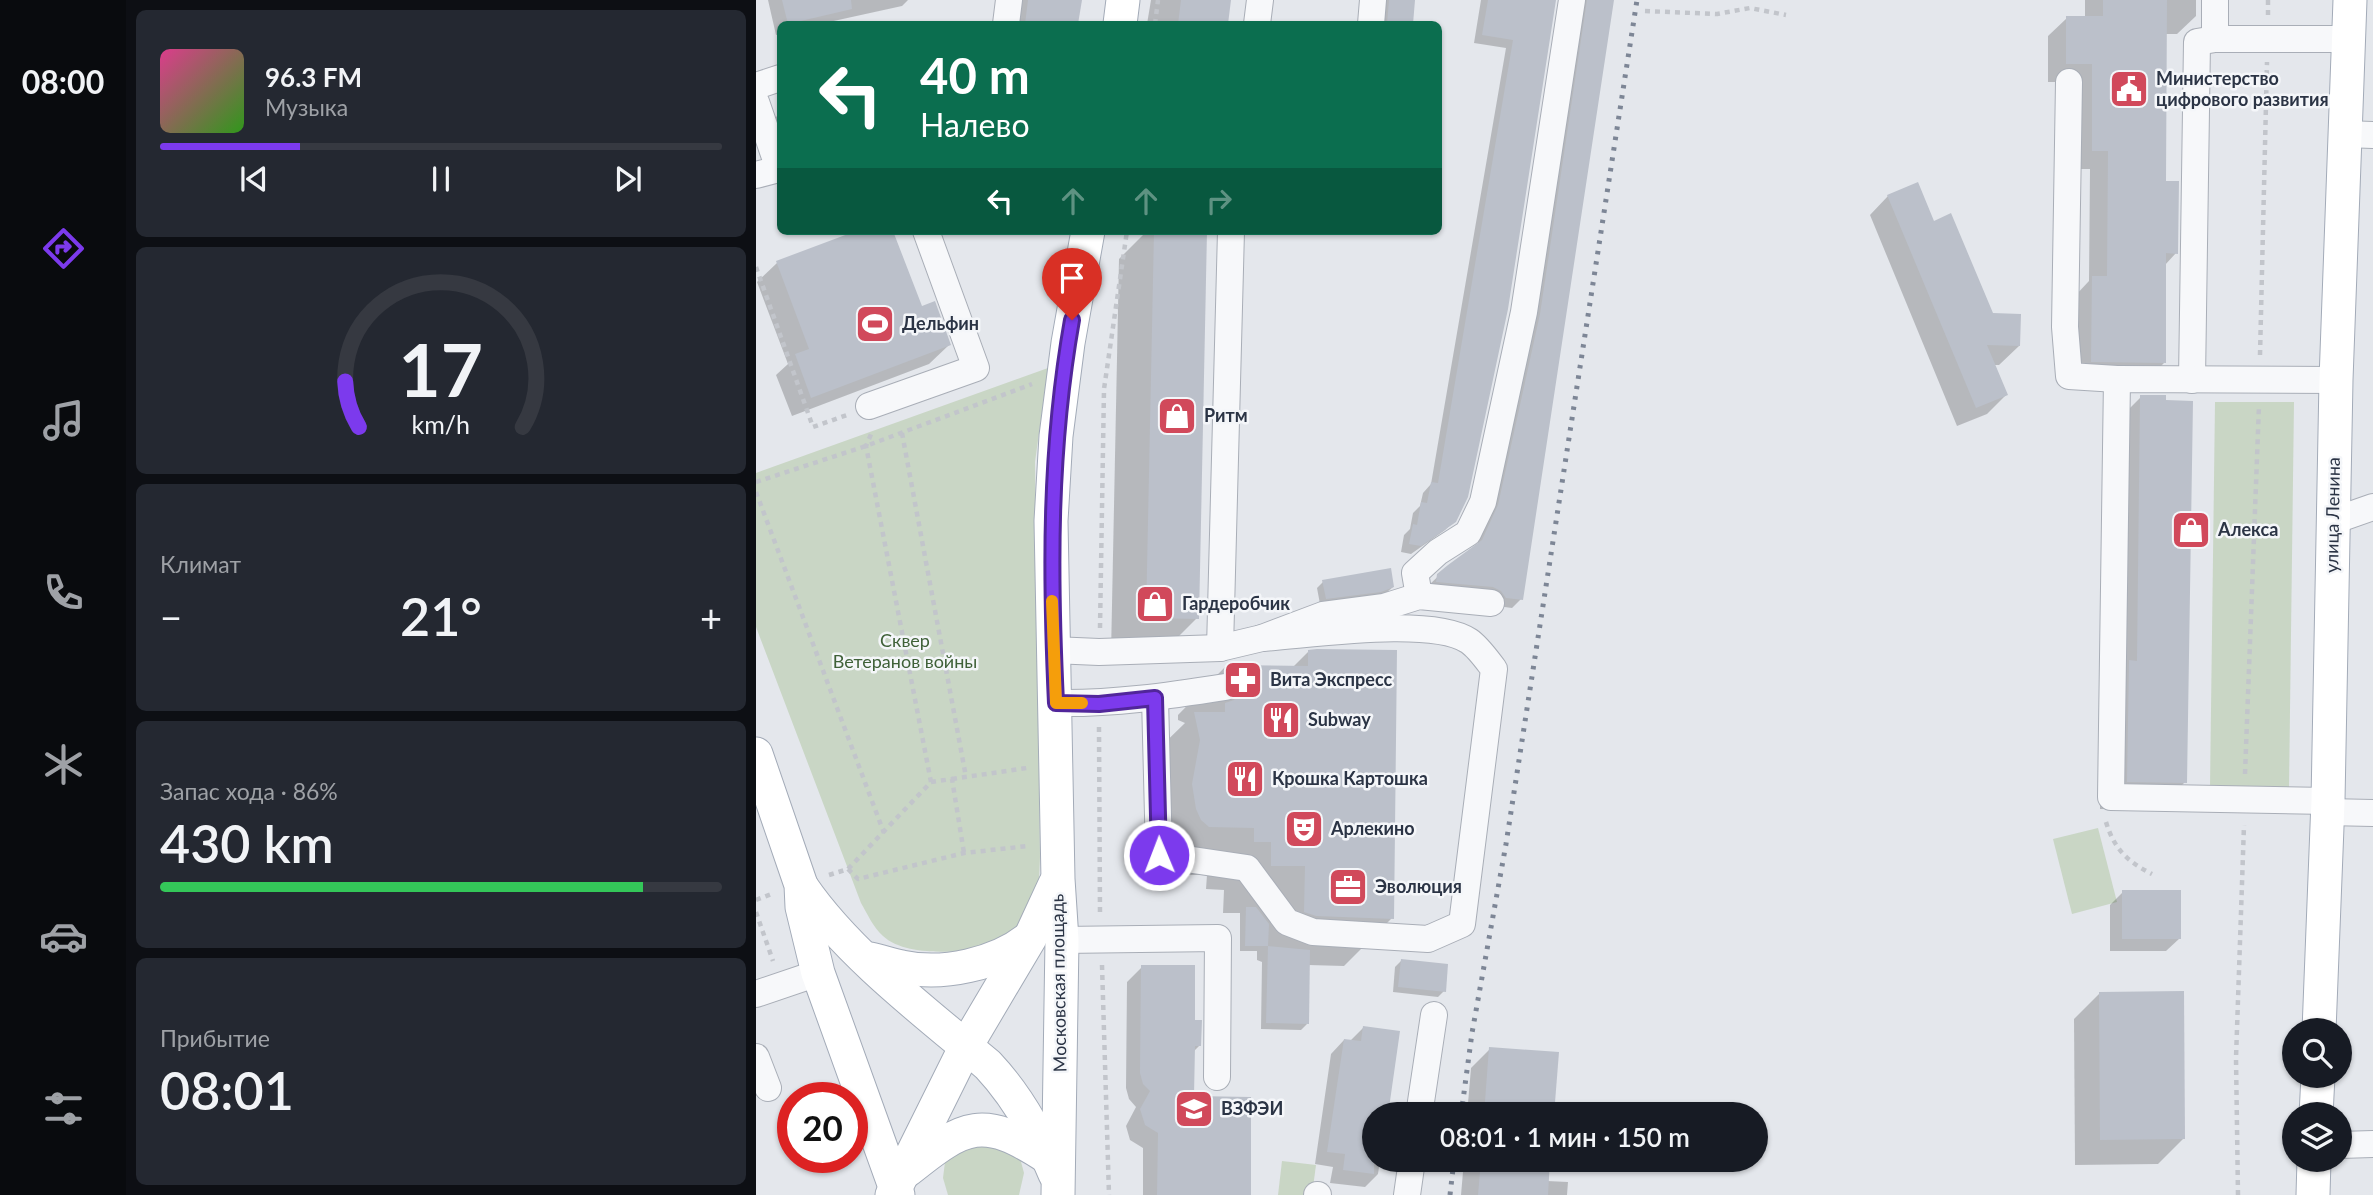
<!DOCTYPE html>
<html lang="ru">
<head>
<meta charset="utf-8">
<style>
  :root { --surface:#171b24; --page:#242831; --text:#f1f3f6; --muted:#9ea1a6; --line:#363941; --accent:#7c3aed }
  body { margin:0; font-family:Lato,sans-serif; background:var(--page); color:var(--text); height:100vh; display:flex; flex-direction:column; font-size:26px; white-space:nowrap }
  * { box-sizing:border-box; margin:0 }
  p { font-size:23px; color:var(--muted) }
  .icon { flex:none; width:38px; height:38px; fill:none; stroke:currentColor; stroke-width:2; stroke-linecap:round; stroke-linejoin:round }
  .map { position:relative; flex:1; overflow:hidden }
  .details { display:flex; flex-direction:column; gap:10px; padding:10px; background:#0d0f14; width:630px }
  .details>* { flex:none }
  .banner { position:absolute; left:21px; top:21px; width:665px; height:214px; border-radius:10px; box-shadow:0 2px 5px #0004; background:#0b6e4f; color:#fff; overflow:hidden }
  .controls { position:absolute; left:1526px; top:1018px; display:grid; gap:14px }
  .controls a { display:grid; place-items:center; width:70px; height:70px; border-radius:50%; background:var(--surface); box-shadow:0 2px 5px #0004; font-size:35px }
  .speed { position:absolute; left:21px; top:1082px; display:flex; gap:14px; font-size:35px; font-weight:700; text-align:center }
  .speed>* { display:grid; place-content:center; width:91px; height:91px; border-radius:50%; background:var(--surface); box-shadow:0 2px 5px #0004; line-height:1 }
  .speed .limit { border:10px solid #d22; background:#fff; color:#111 }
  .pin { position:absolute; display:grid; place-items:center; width:60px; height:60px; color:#fff; margin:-72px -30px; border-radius:50% 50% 50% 0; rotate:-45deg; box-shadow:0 0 7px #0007 }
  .pin .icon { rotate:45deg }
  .me { position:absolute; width:77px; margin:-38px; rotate:359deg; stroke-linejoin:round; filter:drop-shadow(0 0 5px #0008) }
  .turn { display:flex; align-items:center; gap:24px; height:147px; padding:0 28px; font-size:32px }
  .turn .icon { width:91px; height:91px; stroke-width:2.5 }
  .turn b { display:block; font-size:49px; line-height:60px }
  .lanes { display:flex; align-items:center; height:66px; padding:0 28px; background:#0003; justify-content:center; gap:35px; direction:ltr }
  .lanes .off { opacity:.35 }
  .big { font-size:52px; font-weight:600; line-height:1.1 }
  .details .card { flex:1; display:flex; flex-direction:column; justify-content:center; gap:10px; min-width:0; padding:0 24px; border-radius:10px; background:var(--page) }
  .details .dial { align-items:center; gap:0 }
  .dial svg { height:182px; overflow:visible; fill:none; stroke:var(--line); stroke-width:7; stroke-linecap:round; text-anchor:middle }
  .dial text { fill:var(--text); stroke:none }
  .song { display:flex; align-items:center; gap:21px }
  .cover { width:84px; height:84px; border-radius:10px; background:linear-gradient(135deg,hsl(330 70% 55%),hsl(110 70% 35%)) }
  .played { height:7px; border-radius:4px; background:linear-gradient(90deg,var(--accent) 25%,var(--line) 25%) }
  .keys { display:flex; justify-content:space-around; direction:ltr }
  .heat { display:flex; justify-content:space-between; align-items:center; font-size:38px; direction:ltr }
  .charge { height:10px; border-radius:5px; background:linear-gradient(90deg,#34c759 86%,var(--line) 0) }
  .trip { position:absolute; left:606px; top:1102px; width:406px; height:70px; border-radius:35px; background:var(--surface); box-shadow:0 2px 5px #0004; font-weight:600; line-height:70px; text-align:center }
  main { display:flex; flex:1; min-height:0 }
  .tab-bar { display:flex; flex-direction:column; width:126px; justify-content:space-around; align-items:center; background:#090b0e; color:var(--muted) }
  .tab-bar .icon { width:49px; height:49px }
  .tab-bar .active { color:var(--accent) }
  .tab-bar b { font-size:32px; color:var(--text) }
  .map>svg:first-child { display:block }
</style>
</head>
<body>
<main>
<nav class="tab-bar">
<b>08:00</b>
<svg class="icon active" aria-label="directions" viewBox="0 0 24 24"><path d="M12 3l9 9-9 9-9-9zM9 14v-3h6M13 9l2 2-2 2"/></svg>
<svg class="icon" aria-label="music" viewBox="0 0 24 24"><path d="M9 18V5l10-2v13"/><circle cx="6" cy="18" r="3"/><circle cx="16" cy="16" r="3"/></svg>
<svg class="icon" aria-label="phone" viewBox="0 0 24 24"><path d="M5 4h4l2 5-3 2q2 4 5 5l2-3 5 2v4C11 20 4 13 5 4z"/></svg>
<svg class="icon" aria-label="climate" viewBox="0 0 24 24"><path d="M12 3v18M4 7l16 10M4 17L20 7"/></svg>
<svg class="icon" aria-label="car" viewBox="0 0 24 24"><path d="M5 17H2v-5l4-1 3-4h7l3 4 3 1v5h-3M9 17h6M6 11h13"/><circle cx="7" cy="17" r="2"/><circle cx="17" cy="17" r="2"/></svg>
<svg class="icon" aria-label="filters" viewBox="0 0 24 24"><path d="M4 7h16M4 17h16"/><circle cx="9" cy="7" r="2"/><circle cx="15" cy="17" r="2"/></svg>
</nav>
<section class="details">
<div class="card">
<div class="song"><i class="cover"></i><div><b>96.3 FM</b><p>Музыка</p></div></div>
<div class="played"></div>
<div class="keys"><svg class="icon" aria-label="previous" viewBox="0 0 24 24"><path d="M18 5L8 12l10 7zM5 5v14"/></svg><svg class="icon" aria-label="pause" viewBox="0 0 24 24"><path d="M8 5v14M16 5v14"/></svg><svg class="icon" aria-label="next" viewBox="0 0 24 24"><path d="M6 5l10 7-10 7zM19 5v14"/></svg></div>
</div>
<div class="card dial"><svg viewBox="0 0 100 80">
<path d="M14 69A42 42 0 1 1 86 69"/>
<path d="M14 69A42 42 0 0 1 8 49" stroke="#7c3aed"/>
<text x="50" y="56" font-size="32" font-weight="700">17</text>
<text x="50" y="72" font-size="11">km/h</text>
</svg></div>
<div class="card"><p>Климат</p>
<div class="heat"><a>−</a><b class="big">21°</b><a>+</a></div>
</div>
<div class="card"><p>Запас хода · 86%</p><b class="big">430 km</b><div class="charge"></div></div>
<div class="card"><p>Прибытие</p><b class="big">08:01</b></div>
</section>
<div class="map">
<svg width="1617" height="1195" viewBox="0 0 1617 1195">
  <rect width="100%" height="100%" fill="#e4e7ec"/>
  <g fill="#c9d6c5">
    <path d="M292 368 279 462 284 857 283 881 278 913 241 950C208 950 152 959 127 936 117 927 112 915 105 903L0 627V473Z"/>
    <polygon points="1459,402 1538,402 1533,789 1454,788"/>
    <polygon points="1342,828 1361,902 1316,914 1297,839"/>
    <polygon points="218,1136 264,1158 268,1173 263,1195 192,1195 187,1178 189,1162"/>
    <polygon points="526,1161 560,1165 556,1195 522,1195"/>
  </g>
  <g fill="#0003">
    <polygon points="12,0 152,0 146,6 64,24 24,24 24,34 20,35"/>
    <polygon points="242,0 324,0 321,24 238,24"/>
    <polygon points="395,0 473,0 470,24 391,24"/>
    <polygon points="629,0 657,0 656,24 627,24"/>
    <polygon points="725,0 798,0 698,521 689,530 655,554 645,552 648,535 654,529 657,513 664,506 667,493 675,484 750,48 718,43"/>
    <polygon points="820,0 856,0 765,599 756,608 741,606 673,585 693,566 720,547 734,516"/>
    <polygon points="1329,0 1440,0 1440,16 1421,34 1409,34 1408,183 1420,253 1409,265 1408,363 1389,382 1317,380 1318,297 1333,281 1334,169 1318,169 1318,82 1292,82 1292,36 1311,18 1329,18"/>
    <polygon points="24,113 24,183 11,185 1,136"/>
    <polygon points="1132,196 1177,223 1236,315 1263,346 1243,365 1237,365 1250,395 1231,414 1201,426 1114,215"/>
    <polygon points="105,231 135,231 165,309 193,345 173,364 36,416 20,375 32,364 1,282 21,263"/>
    <polygon points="391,231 449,231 441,618 404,655 355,654 363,259"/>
    <polygon points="1385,397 1429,782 1401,810 1344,809 1345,690 1357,425"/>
    <polygon points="567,582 637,587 630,593 617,597 564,604 561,588"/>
    <polygon points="553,651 636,918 588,966 552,965 551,1024 545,1030 505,1029 506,962 501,960 501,951 484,951 484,913 467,913 468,890 450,889 451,875 405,875 397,868 390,845 390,761 429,723 422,720 422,715 470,666 537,667"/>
    <polygon points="1367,892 1424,938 1410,951 1354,951 1354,905"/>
    <polygon points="645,961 688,991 682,997 637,992 639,967"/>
    <polygon points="386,967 437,1022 444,1045 437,1052 436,1098 493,1195 387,1195 387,1148 374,1140 370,1126 380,1107 373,1099 370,1088 371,982"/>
    <polygon points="1343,994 1428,1138 1402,1164 1319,1165 1318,1019"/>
    <polygon points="607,1028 618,1115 618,1160 624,1160 622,1174 609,1187 574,1183 577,1167 559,1164 575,1054 588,1040 594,1041"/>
    <polygon points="734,1049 796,1115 711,1115 715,1068"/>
    <polygon points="708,1160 793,1160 791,1181 812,1182 811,1195 705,1195"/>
  </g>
  <g fill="#bbc0ca">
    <polygon points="26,0 95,0 96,9 32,24"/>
    <polygon points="272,0 326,0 322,24 269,24"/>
    <polygon points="425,0 475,0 472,24 422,24"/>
    <polygon points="633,0 659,0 657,24 631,24"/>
    <polygon points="732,0 800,0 752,309 712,497 700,522 665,546 653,544 657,524 661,525 665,502 671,503 675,482 682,483 757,40 726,35"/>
    <polygon points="831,0 858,0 767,600 750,598 745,591 737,587 680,582 681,574 692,565 726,540 742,505 784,314"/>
    <polygon points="1347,0 1411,0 1410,181 1423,181 1422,254 1410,253 1410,363 1335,362 1336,276 1351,276 1352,151 1336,151 1336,64 1310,64 1310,16 1347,16"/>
    <polygon points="1162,182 1178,221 1195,213 1237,313 1265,314 1264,346 1231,345 1252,395 1220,408 1131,195"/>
    <polygon points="100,231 137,231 166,306 179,301 195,345 55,398 39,354 53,349 20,261"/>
    <polygon points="398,231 451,231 443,619 390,618"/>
    <polygon points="1384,395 1410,395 1410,400 1437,401 1431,783 1371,782 1373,660 1381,661"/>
    <polygon points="635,568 638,587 625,592 570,599 566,580"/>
    <polygon points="561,649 641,650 638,919 560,916 548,912 549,866 515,866 515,842 498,842 498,828 453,827 445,820 440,809 436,784 444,740 438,712 469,712 469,703 478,700 483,693 485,685 482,678 470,672 470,665 552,666 552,650"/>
    <rect x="1366" y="890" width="59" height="49"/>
    <polygon points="490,907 500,907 513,924 512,946 489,946"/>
    <polygon points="512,946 554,950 553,1024 510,1023"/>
    <polygon points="645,959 692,964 690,992 642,987"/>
    <polygon points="385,965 439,965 439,1020 446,1020 445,1046 439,1046 438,1096 495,1097 495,1195 401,1195 402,1133 389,1125 384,1109 394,1091 387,1084 384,1073"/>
    <polygon points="1428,991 1429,1139 1344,1140 1343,992"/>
    <polygon points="607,1026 644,1031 632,1115 618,1115 618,1174 587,1170 589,1154 571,1152 588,1039 605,1041"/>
    <polygon points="733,1047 803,1052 798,1115 728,1115"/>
    <polygon points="725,1160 794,1160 792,1195 722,1195"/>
  </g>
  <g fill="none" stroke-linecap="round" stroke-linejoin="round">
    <g stroke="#a9aeb7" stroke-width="28">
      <g id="minor">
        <polyline points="1459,0 1459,39"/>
        <polyline points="250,24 253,0"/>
        <polyline points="501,24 504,0"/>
        <polyline points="615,24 617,0"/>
        <polyline points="1313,82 1309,327 1313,376 1361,379"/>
        <polyline points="0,86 24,78"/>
        <polyline points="0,102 23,169 0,175"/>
        <polyline points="1589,134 1617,135"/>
        <polyline points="1436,380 1441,42 1459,39 1593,39"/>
        <polyline points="113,406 220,368 170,231"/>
        <polyline points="1577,521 1617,507"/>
        <polyline points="663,596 659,573 682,552 712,533 727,502 768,312 816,0"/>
        <polyline points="464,648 475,231"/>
        <polyline points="297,650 343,652 464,648 506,638 567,615 628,607 663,596 735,603"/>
        <path d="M399 698 403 855 491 868 531 922 557 932 672 939 706 924 738 669C731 660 722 647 713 641 675 616 554 635 506 638"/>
        <path d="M300 703C357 704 412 696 469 687"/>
        <polyline points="1572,801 1355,797 1361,379 1580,380"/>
        <polyline points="1571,812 1617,813"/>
        <polyline points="306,940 462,938 461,1077"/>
        <polyline points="0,994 62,973"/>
        <polyline points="0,1057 12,1088"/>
        <polyline points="663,1115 678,1015"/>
        <polyline points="1584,1145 1617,1144"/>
        <polyline points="561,1195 562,1195"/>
        <polyline points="651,1195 656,1160"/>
      </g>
    </g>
    <g stroke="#a3abb8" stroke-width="35">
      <g id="major">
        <polyline points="364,24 367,0"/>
        <polyline points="0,754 45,885 46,907 62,973 142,1195"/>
        <path d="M46 887C91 953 170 1013 232 1065 262 1097 282 1133 299 1174"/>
        <path d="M114 959C125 961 135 965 146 967 187 976 240 964 272 939"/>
        <polyline points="1563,1031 1572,801 1580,380 1594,0"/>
        <polyline points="1560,1115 1562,1076"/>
        <path d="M152 1170C209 1124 227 1115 291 1157"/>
        <polyline points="136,1195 210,1046 274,938 299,884"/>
        <polyline points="302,1195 306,940 302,879 295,521 300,436 312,343 332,231"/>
        <polyline points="1557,1195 1558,1160"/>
      </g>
    </g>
    <g stroke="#c2c5cb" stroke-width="4.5" stroke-dasharray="5 5" stroke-linecap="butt">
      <polyline points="889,11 961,14 994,8 1030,15"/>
      <polyline points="1512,15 1512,0"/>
      <polyline points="399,24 402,0"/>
      <polyline points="0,267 57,427 91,415"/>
      <polyline points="1504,355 1511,62"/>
      <polyline points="146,433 210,777"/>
      <polyline points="0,482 110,446 276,384"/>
      <polyline points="0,492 128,833"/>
      <polyline points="344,628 348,389 371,231"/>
      <polyline points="343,727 344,914"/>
      <polyline points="1489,774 1503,405"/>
      <polyline points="196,779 271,768"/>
      <polyline points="175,782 196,779 208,853"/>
      <path d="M1350 822C1358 849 1372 862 1396 874"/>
      <polyline points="92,869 102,879 208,853 272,846"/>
      <polyline points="73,875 92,869 175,782 110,446 116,432"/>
      <polyline points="0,900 18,893"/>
      <polyline points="0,912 17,961"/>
      <polyline points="346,965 353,1195"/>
      <polyline points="1482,1195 1480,1058 1488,825"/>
    </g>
    <use href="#minor" stroke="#f7f8fa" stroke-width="26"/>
    <use href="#major" stroke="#fff" stroke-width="33"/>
    <g stroke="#7d8696" stroke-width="5" stroke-dasharray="3.5 7" stroke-linecap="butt">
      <polyline points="705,1115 716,1033 750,844 881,0"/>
      <polyline points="694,1195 698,1160"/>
    </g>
  </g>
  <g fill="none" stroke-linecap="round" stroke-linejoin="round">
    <g stroke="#51269a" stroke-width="18">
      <path id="route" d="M316 320C293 450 294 572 300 703L343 704 399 698 403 855"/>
    </g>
    <use href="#route" stroke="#7c3aed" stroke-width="12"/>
    <polyline stroke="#f59e0b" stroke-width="12" points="296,601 300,703 326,703"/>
  </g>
  <defs>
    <g id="civic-square" transform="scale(2.0125)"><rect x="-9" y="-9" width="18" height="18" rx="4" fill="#d1495b" stroke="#f4f6f9"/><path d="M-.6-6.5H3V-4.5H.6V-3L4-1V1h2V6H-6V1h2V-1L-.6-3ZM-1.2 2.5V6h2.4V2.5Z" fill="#fff"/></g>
    <g id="stadium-square" transform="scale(2.0125)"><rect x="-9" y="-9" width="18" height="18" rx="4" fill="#d1495b" stroke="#f4f6f9"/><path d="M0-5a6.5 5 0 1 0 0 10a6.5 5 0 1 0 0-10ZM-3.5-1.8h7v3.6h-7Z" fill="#fff"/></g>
    <g id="shop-square" transform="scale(2.0125)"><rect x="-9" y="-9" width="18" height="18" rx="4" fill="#d1495b" stroke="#f4f6f9"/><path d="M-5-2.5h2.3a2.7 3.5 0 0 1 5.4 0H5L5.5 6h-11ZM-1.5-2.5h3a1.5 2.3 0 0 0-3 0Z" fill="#fff"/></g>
    <g id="pharmacy-square" transform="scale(2.0125)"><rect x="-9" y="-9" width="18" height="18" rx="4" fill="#d1495b" stroke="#f4f6f9"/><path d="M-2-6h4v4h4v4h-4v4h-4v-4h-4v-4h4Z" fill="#fff"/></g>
    <g id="restaurant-square" transform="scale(2.0125)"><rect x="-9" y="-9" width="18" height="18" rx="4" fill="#d1495b" stroke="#f4f6f9"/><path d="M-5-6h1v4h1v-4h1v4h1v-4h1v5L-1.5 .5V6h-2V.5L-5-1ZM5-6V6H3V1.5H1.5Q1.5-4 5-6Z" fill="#fff"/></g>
    <g id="theatre-square" transform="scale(2.0125)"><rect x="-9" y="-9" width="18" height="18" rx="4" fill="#d1495b" stroke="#f4f6f9"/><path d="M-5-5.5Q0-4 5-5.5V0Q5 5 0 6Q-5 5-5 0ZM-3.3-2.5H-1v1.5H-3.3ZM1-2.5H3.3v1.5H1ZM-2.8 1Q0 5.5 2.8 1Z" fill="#fff"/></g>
    <g id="office-square" transform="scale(2.0125)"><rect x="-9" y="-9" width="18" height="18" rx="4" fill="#d1495b" stroke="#f4f6f9"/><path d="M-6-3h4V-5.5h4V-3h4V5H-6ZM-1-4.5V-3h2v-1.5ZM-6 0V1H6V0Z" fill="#fff"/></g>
    <g id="university-square" transform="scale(2.0125)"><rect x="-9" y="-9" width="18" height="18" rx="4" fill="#d1495b" stroke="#f4f6f9"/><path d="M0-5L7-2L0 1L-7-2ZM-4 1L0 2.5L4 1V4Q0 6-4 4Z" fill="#fff"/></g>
  </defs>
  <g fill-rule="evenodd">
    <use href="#civic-square" x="1373" y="89"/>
    <use href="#stadium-square" x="119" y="324"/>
    <use href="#shop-square" x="421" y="416"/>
    <use href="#shop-square" x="1435" y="530"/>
    <use href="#shop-square" x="399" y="604"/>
    <use href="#pharmacy-square" x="487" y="680"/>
    <use href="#restaurant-square" x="525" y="720"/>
    <use href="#restaurant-square" x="489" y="779"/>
    <use href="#theatre-square" x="548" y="829"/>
    <use href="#office-square" x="592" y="887"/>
    <use href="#university-square" x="438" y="1109"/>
  </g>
  <g text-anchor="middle" stroke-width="5" stroke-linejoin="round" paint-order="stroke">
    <g font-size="18" font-weight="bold" fill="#2b3445" stroke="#f4f6f9" text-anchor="start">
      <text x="1400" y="85">Министерство<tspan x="1400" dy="21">цифрового развития</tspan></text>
      <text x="146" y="330">Дельфин</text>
      <text x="448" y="422">Ритм</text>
      <text x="1462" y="536">Алекса</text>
      <text x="426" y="610">Гардеробчик</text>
      <text x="514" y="686">Вита Экспресс</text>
      <text x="552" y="726">Subway</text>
      <text x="516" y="785">Крошка Картошка</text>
      <text x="575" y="835">Арлекино</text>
      <text x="619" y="893">Эволюция</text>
      <text x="465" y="1115">ВЗФЭИ</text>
    </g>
    <g font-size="18" fill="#2b3445" stroke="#f4f6f9">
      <text transform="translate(1577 515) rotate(-89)" y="6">улица Ленина</text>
      <text transform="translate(303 983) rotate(-91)" y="6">Московская площадь</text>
    </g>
    <g font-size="18" fill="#3f6138" stroke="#f4f6f9">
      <text x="149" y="647">Сквер<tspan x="149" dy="21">Ветеранов войны</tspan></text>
    </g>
  </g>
</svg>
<div class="controls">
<a><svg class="icon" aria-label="search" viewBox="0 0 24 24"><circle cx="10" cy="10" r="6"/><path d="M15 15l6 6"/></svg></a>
<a><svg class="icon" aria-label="layers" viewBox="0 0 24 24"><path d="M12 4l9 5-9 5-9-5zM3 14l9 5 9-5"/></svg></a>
</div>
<div class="speed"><div class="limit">20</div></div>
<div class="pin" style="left:316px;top:320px;background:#d93025"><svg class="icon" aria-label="arrive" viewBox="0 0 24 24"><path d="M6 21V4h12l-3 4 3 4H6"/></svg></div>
<svg class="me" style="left:403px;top:855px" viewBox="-20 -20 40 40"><circle r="17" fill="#7c3aed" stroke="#fff" stroke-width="3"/><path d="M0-11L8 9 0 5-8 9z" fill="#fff"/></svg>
<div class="trip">08:01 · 1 мин · 150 m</div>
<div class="banner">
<div class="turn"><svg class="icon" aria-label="left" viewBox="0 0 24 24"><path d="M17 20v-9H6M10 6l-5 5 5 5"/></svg><div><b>40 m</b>Налево</div></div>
<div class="lanes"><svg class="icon" aria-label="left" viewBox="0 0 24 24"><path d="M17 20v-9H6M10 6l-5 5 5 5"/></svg><svg class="icon off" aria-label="ahead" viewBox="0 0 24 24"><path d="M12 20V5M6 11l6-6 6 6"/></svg><svg class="icon off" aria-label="ahead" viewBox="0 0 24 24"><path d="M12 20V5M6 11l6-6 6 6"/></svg><svg class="icon off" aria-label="right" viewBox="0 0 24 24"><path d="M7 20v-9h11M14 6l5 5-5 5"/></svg></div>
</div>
</div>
</main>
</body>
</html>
